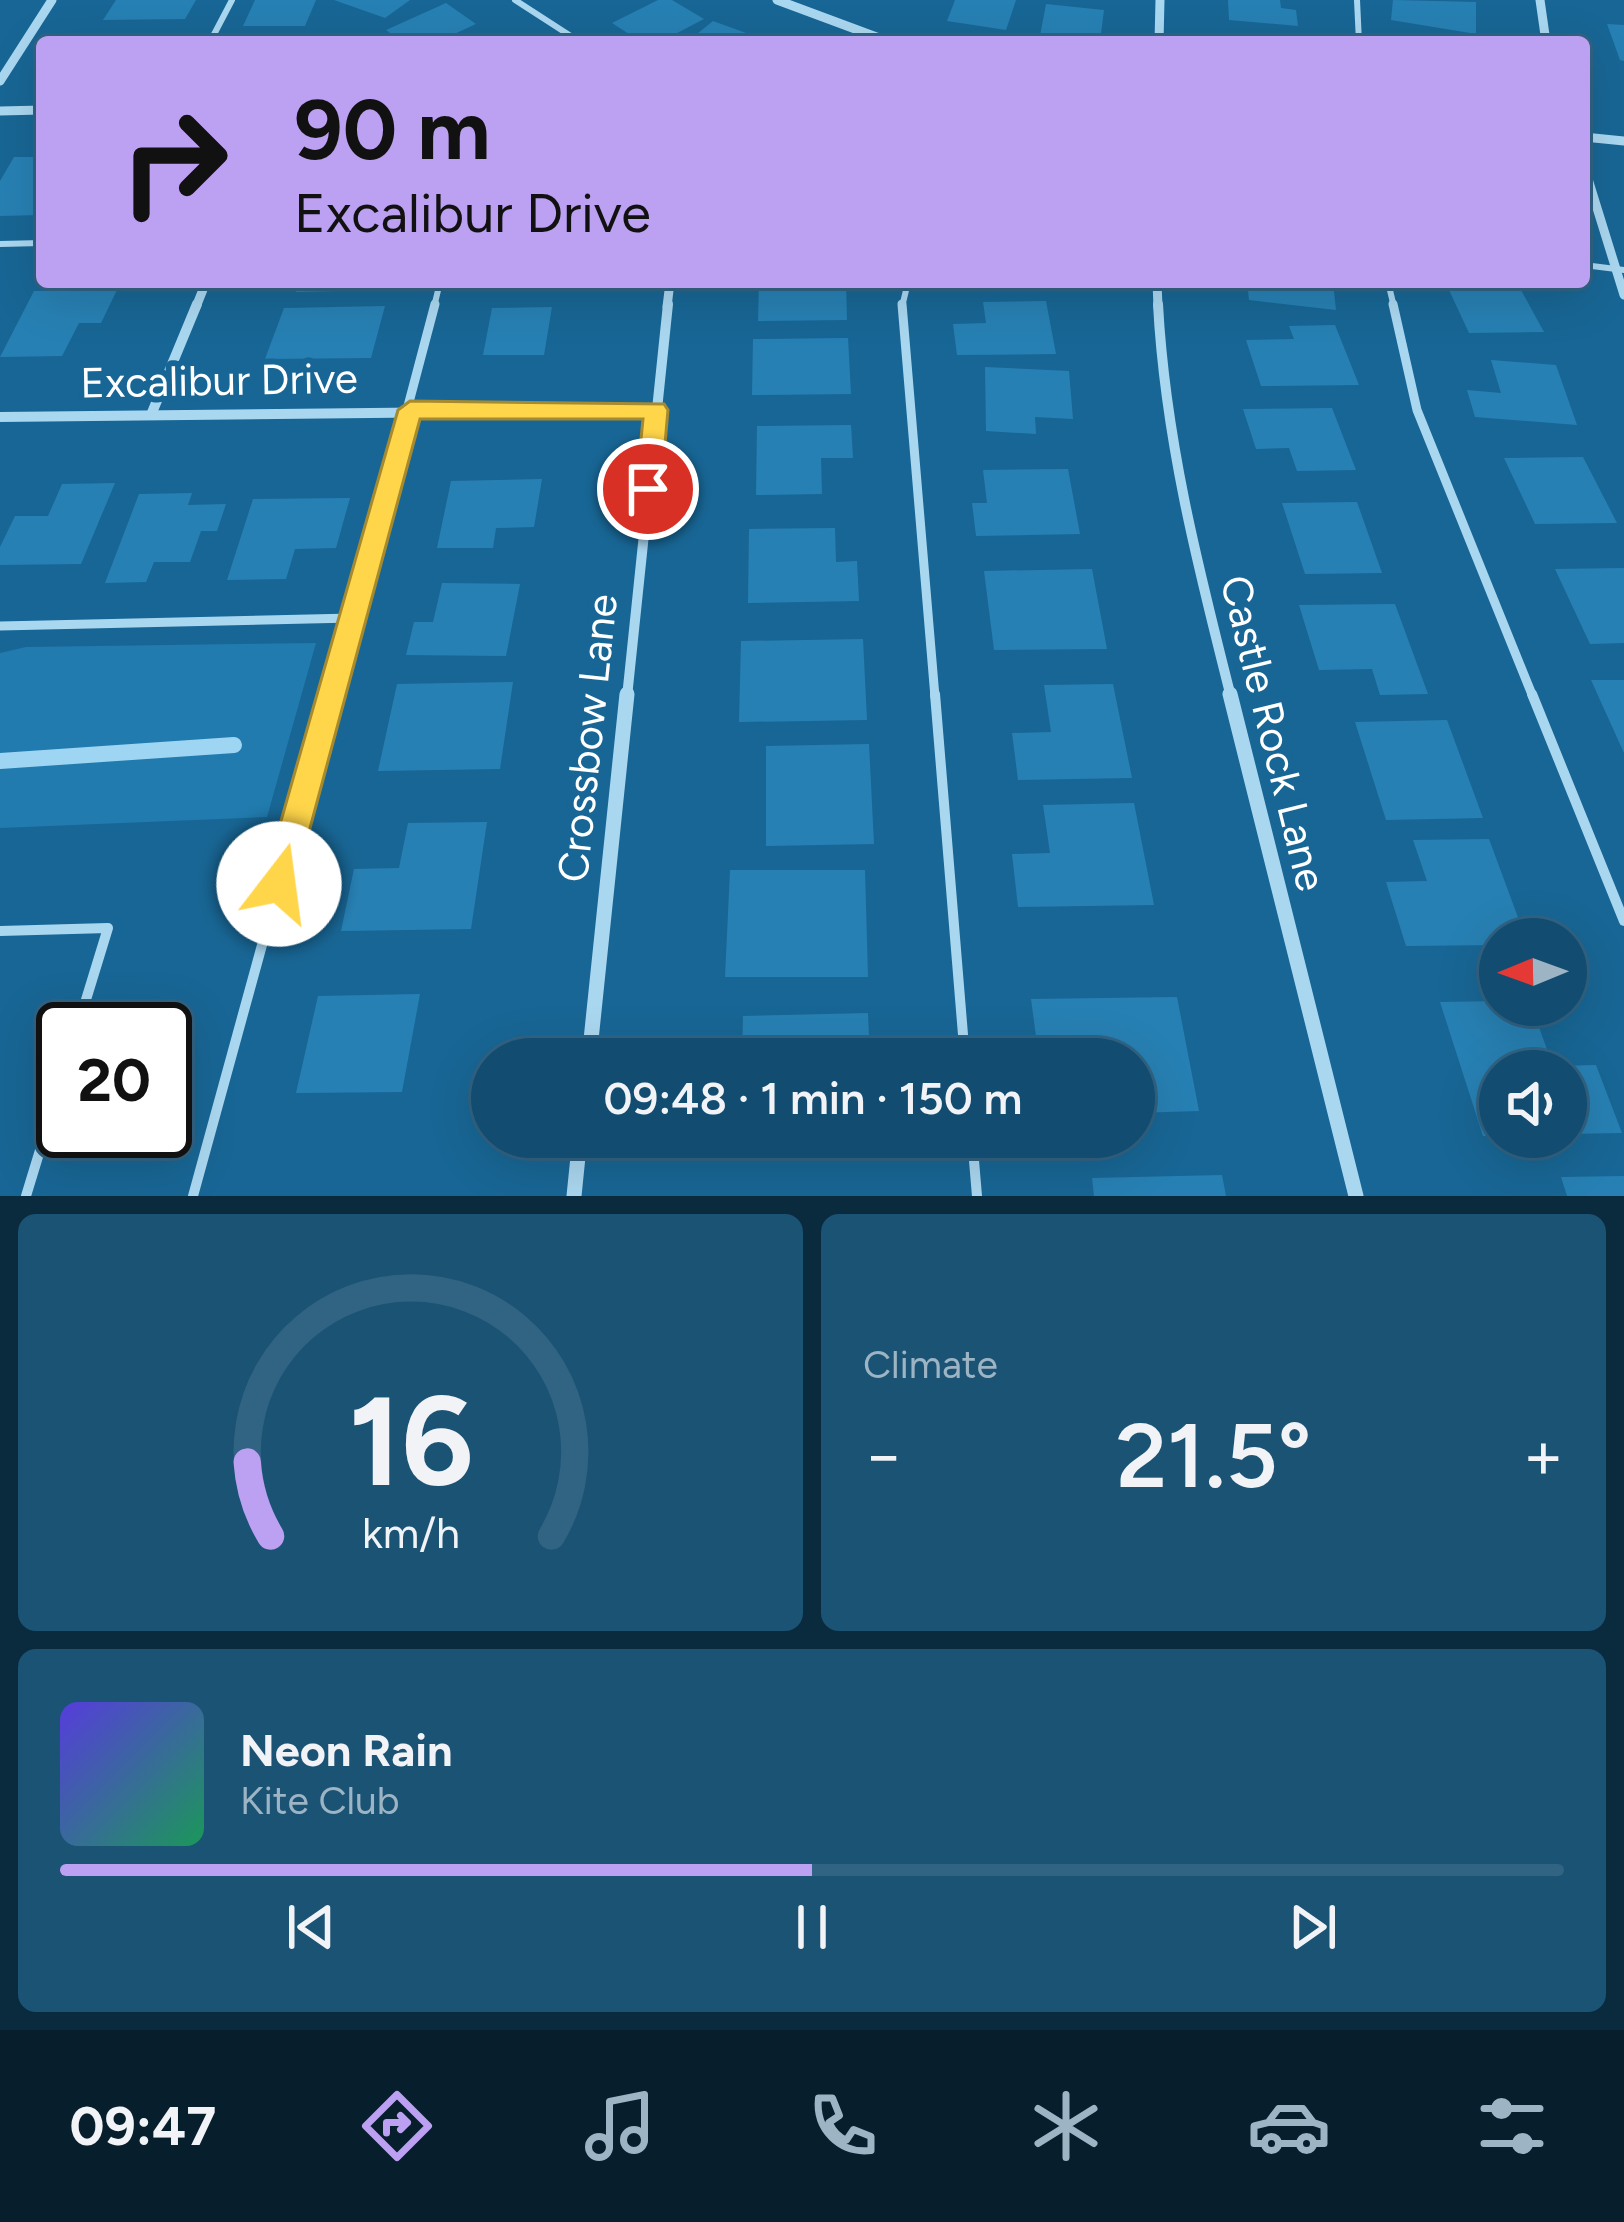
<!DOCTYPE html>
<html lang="en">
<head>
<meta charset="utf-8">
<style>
  :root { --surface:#124c70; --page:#1b5375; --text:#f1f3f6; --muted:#9cb4c3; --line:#316383; --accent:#bca0f2 }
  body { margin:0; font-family:Figtree,sans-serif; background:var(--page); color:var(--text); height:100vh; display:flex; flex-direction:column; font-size:45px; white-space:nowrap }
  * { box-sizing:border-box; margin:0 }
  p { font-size:39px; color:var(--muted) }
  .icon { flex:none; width:66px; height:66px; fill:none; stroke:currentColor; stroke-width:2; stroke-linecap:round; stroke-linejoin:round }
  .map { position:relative; height:1196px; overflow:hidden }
  .side { display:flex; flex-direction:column; gap:18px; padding:18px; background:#0a2a3e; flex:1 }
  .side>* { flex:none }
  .guide { position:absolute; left:36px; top:36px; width:1554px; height:252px; border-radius:12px; box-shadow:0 12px 48px #0002,0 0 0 3px var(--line); background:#bca0f2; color:#111; overflow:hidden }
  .needle { width:78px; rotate:269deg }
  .controls { position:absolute; left:1479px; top:918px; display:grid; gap:24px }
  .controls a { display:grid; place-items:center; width:108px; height:108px; border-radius:50%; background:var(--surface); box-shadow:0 12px 48px #0002,0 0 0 3px var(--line); font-size:60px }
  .speed { position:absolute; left:36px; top:1002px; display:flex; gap:24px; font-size:60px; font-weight:700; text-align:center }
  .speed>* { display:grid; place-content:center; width:156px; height:156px; border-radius:50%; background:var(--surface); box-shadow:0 12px 48px #0002,0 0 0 3px var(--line); line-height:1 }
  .speed .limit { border:6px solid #111; border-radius:18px; background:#fff; color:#111 }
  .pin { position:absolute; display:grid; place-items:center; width:102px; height:102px; color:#fff; margin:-51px; border:6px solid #fff; border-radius:50%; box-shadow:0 3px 12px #0007 }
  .me { position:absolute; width:132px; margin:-66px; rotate:15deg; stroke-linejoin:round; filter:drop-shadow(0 0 9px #0008) }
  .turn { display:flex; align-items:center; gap:42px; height:252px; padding:0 60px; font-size:54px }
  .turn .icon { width:156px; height:156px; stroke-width:2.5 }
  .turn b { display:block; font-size:84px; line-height:102px }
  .big { font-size:90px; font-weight:600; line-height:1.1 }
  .side .tile { flex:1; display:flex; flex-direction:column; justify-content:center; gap:18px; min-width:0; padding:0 42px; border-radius:18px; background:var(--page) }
  .side .dial { align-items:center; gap:0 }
  .dial svg { height:312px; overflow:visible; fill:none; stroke:var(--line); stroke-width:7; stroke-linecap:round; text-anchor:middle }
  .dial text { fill:var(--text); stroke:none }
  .song { display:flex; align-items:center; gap:36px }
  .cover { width:144px; height:144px; border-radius:18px; background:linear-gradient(135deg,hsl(250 70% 55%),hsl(150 70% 35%)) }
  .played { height:12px; border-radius:6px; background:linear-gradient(90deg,var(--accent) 50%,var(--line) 50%) }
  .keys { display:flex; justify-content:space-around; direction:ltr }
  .heat { display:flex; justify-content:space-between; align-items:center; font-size:66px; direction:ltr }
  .side .tiles { flex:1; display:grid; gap:18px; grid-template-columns:1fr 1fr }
  .tile:last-child { grid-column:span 2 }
  .trip { position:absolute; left:471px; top:1038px; width:684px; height:120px; border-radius:60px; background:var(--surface); box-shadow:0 12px 48px #0002,0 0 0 3px var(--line); font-weight:600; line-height:120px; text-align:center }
  .menu { display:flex; height:192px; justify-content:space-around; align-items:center; background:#071e2d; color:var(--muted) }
  .menu .icon { width:84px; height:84px }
  .menu .selected { color:var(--accent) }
  .menu b { font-size:54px; color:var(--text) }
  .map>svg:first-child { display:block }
</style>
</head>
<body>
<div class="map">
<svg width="1624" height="1196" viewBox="0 0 1624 1196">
  <rect width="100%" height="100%" fill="#186695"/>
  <polygon fill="#217bae" points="316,643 267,817 0,828 0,653 26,647"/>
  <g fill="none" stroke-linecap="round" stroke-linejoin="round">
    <polyline stroke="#9dd5f3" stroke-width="16" points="0,761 234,745"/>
  </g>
  <g fill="#2780b3">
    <polygon points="116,0 196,0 185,19 103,20"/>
    <polygon points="255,0 316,0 305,26 243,26"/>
    <polygon points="334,0 410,0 385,18"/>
    <polygon points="658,0 672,0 704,19 660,42 641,42 612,23"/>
    <polygon points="955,0 1016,0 1006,30 947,21"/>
    <polygon points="1228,0 1280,0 1281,8 1296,10 1298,26 1229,20"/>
    <polygon points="1393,0 1476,2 1476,34 1391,20"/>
    <polygon points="446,3 476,24 437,42 402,42 386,30"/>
    <polygon points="1046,4 1104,10 1100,42 1039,41"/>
    <polygon points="713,21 768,41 768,42 687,42"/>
    <polygon points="1607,24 1624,25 1624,61 1620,60"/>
    <polygon points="14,157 42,157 42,215 0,216 0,181"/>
    <polygon points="299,282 385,282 382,290 296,292"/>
    <polygon points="759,282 846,282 847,320 758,321"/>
    <polygon points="1247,282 1333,282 1336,310 1249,300"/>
    <polygon points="117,290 101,323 79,323 62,356 0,357 34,291"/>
    <polygon points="1449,290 1521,290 1544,332 1469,333"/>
    <polygon points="1046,301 1056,354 957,355 953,324 986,323 983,302"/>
    <polygon points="385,306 371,358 265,359 284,308"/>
    <polygon points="552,307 544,355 483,355 492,308"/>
    <polygon points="1335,325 1359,385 1261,386 1246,340 1294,339 1289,326"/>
    <polygon points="848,338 851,394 752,395 753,339"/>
    <polygon points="1491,360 1556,365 1577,425 1475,417 1467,390 1501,393"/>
    <polygon points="985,367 1069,371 1073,419 1035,417 1036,434 986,431"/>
    <polygon points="1332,408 1356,470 1297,471 1289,448 1256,449 1243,409"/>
    <polygon points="851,425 853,458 821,458 822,494 756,495 757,426"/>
    <polygon points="1583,457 1617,523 1535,524 1504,458"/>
    <polygon points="1068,469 1080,534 976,536 972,503 987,503 983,470"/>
    <polygon points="542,479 534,527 496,528 493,548 437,548 451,481"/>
    <polygon points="115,483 81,564 0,565 0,547 15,516 48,516 62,484"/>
    <polygon points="192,493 188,505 226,504 217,531 201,531 190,562 154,562 146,582 105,583 139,494"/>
    <polygon points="350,498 336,548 295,549 286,579 227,580 253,499"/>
    <polygon points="1357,502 1382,573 1305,574 1282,503"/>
    <polygon points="835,528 836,562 857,561 859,601 748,603 749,529"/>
    <polygon points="1624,568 1624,643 1590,644 1555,569"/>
    <polygon points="1092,569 1107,649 994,650 984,571"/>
    <polygon points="442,583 520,584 506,656 406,655 414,622 433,622"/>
    <polygon points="1395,604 1428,694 1380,695 1372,669 1319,670 1299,605"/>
    <polygon points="863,639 867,720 739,722 741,641"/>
    <polygon points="1591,680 1624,680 1624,753"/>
    <polygon points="513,682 500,769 378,771 397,684"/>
    <polygon points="1113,684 1132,778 1018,780 1012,733 1051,732 1044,685"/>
    <polygon points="1447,720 1483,818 1386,820 1355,722"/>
    <polygon points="869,744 874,844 766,846 766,746"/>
    <polygon points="1134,803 1154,905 1018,907 1012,854 1050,853 1043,805"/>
    <polygon points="487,822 471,929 341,931 354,869 399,868 408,823"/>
    <polygon points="1489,839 1526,939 1500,939 1500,945 1406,946 1386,882 1427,881 1413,840"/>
    <polygon points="730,870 865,870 868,977 725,977"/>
    <polygon points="420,994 402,1092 296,1093 318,996"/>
    <polygon points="1177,997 1199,1111 1134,1113 1134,1059 1039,1059 1031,999"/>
    <polygon points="1500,1001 1500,1005 1531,1005 1553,1066 1596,1065 1622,1133 1566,1134 1566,1071 1500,1071 1500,1136 1483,1136 1440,1002"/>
    <polygon points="868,1013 870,1059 742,1059 743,1016"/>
    <polygon points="1222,1175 1226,1196 1094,1196 1092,1178"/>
    <polygon points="1624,1176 1624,1196 1567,1196 1561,1177"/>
  </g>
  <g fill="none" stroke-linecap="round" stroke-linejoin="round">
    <g stroke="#aad7f0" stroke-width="6">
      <polyline points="515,0 580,42"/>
      <polyline points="1357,0 1359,42"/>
      <polyline points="210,42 232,0"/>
      <polyline points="0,244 42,243"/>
      <polyline points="1584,265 1624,270"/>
      <polyline points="1388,282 1394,307"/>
      <polyline points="434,307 440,282"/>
      <polyline points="902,307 908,282"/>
    </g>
    <g stroke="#aad7f0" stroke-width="9">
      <polyline points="902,304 935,697"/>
      <polyline points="1393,304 1417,410 1533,697"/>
      <polyline points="0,626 353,618"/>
      <polyline points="331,697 435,304"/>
    </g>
    <g stroke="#aad7f0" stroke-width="10">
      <polyline points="935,694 965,1059"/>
      <polyline points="1532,694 1624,921"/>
      <polyline points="0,931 108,928 77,1029"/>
      <polyline points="972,1137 977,1196"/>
      <polyline points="26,1196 63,1075"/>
      <polyline points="193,1196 331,694"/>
    </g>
    <g stroke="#aad7f0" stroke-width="9">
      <polyline points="777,0 890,42"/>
      <polyline points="1540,0 1546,42"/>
      <polyline points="1159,42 1160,0"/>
      <polyline points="0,81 52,0"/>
      <polyline points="0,111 42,110"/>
      <polyline points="1584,137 1624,141"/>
      <polyline points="1584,166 1624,295"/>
      <polyline points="1157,282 1158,307"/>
      <polyline points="196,307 206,282"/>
      <polyline points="667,307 670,282"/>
    </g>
    <g stroke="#aad7f0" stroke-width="10">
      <path d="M1158 304C1165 438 1198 567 1231 697"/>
      <polyline points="151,415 197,304"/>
      <polyline points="0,417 656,410"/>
      <polyline points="627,697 668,304"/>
    </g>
    <g stroke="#aad7f0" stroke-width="15">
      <polyline points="1230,694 1356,1196"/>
      <polyline points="589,1059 627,694"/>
      <polyline points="574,1196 580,1137"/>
    </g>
  </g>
  <polygon fill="#ffd54a" stroke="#a68a30" stroke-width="3" points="410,401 664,404 668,410 661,489 648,499 636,489 643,419 420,419 295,884 290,895 279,900 267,895 263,884 398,410"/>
  <g text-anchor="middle" stroke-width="12" stroke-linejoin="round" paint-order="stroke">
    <g font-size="42" fill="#fff" stroke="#186695">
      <text transform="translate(219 380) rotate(-1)" y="15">Excalibur Drive</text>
      <text transform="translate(1274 733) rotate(76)" y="15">Castle Rock Lane</text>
      <text transform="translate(587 738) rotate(-84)" y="15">Crossbow Lane</text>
    </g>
  </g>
</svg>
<div class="controls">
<a><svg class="needle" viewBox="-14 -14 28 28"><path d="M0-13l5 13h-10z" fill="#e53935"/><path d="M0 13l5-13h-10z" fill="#9cb4c3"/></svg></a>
<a><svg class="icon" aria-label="sound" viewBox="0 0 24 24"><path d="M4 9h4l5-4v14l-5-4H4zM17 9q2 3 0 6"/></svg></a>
</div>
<div class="speed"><div class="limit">20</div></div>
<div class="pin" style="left:648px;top:489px;background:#d93025"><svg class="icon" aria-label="arrive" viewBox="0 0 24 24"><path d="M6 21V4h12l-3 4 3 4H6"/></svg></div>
<svg class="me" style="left:279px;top:884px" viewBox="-20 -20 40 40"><circle r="19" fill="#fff"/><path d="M0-13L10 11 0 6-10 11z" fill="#ffd54a"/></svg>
<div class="trip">09:48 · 1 min · 150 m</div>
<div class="guide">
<div class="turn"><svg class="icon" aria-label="right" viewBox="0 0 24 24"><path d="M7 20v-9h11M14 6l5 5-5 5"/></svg><div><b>90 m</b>Excalibur Drive</div></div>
</div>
</div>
<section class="side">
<div class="tiles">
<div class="tile dial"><svg viewBox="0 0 100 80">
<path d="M14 69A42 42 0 1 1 86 69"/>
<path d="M14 69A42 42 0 0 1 8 50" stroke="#bca0f2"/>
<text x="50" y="56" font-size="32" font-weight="700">16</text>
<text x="50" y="72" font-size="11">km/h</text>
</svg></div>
<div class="tile"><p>Climate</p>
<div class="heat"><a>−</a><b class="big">21.5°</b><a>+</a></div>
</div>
<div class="tile">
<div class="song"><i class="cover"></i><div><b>Neon Rain</b><p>Kite Club</p></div></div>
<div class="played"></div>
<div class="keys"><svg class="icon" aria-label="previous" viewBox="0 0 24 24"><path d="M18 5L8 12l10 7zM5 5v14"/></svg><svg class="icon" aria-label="pause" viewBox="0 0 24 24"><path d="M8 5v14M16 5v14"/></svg><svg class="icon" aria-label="next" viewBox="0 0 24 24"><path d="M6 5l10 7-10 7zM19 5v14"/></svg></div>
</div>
</div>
</section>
<nav class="menu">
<b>09:47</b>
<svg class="icon selected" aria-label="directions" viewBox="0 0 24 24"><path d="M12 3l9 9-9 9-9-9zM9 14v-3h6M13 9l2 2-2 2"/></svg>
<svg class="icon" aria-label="music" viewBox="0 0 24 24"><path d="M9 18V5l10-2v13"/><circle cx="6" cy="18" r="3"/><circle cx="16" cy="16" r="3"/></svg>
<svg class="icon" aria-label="phone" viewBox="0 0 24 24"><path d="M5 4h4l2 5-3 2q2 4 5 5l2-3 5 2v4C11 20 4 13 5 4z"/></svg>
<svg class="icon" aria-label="climate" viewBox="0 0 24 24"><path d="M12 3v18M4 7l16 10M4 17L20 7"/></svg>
<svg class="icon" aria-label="car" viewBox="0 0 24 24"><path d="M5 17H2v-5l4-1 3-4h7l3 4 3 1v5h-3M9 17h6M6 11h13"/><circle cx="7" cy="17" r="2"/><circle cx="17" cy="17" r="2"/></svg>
<svg class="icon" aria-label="filters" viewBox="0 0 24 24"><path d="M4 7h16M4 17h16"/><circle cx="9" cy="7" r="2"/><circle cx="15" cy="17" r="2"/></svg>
</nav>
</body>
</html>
